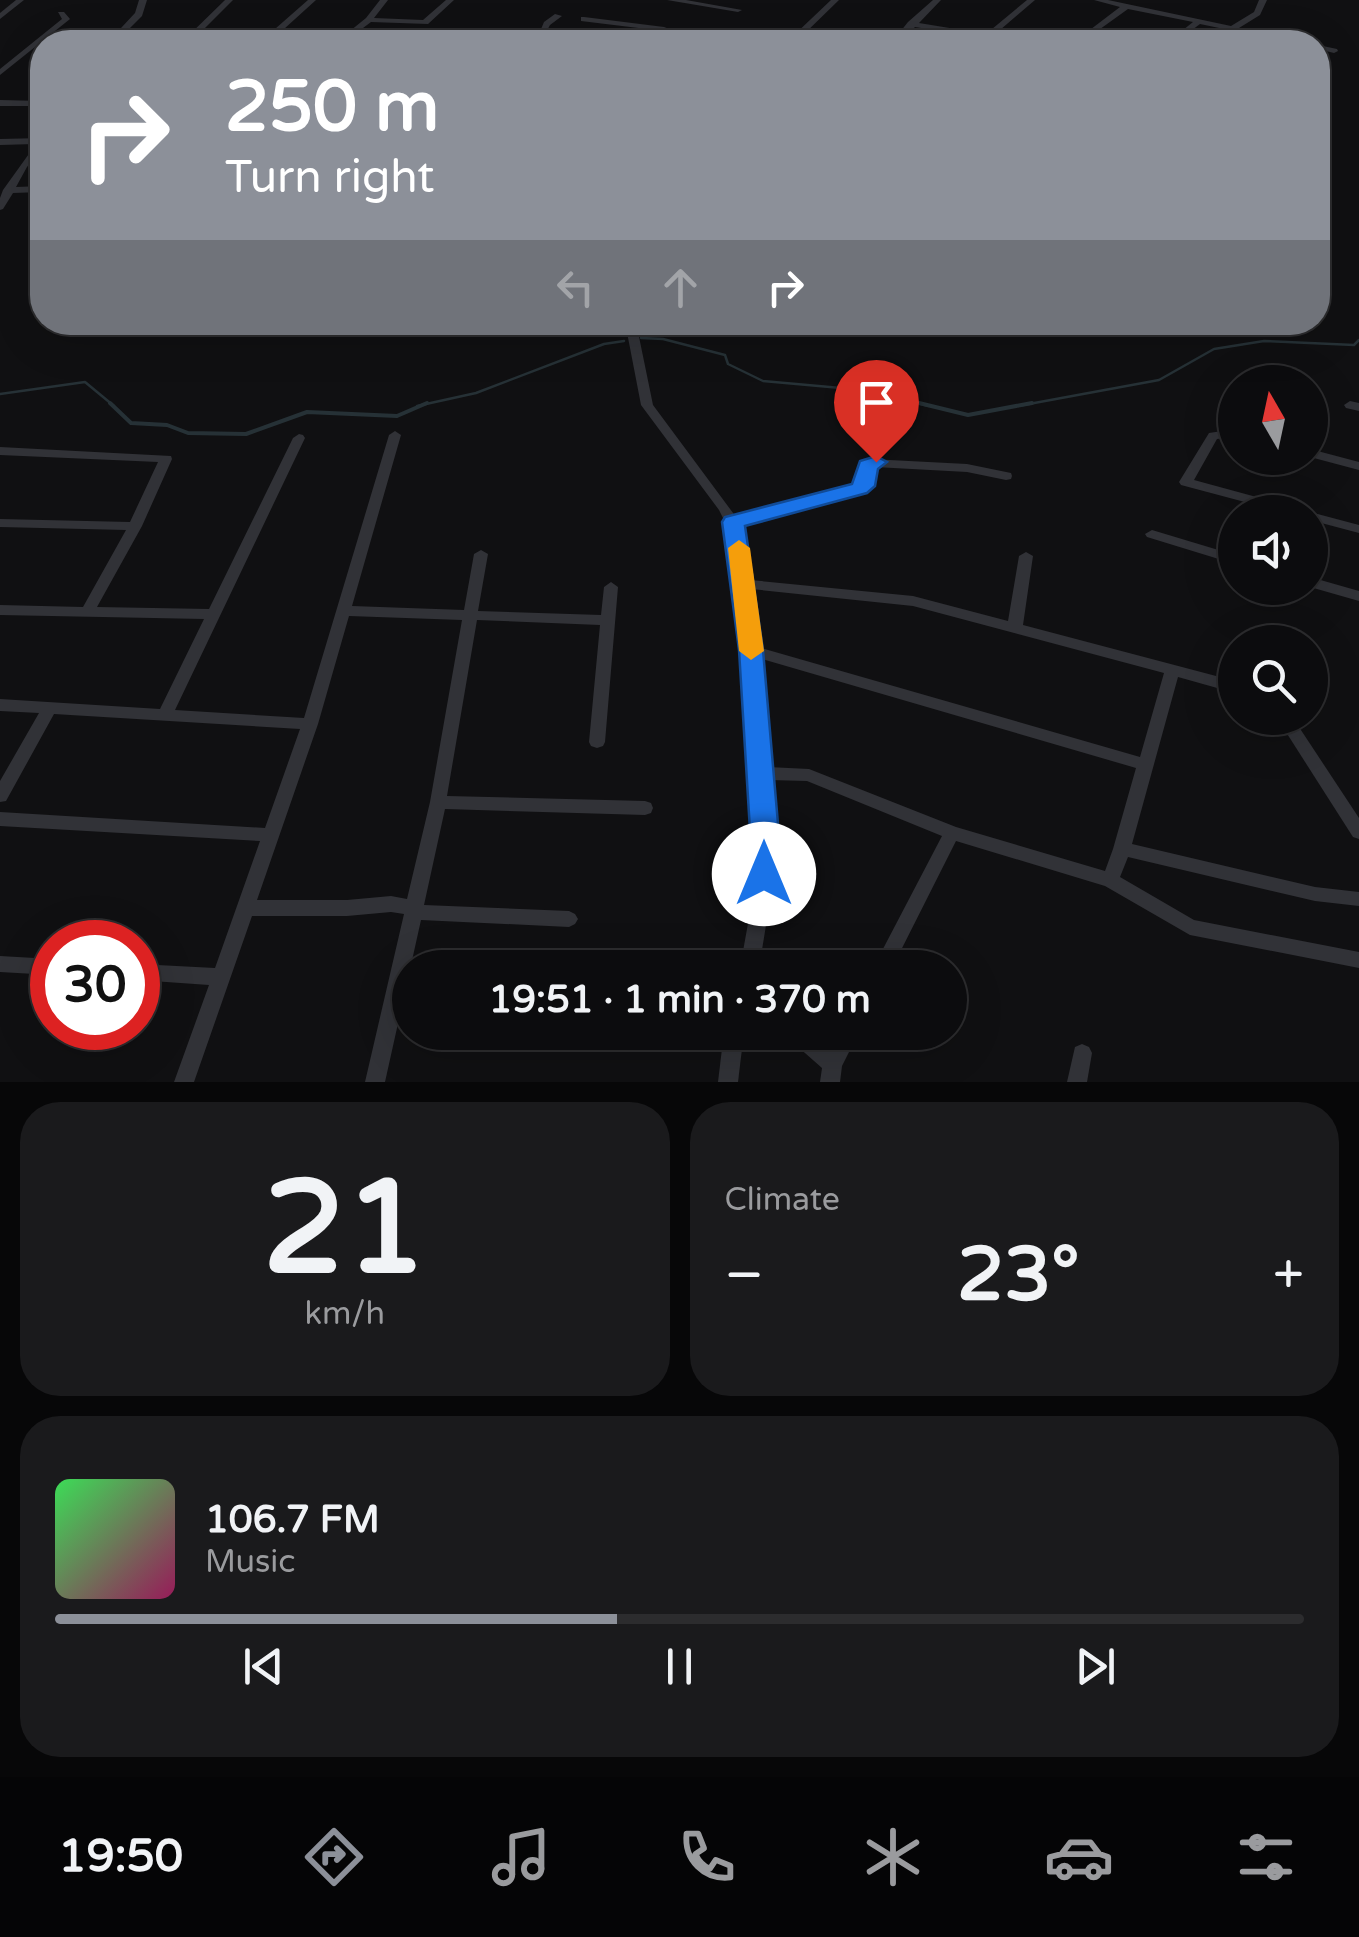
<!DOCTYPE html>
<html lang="en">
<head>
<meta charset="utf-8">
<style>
  :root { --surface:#0c0c0e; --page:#1a1a1c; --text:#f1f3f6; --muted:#9a9b9e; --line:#2c2c2e; --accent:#8c9099 }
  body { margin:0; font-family:"Varela Round",sans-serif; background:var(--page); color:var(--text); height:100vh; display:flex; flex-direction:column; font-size:38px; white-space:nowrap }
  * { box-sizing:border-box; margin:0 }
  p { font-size:32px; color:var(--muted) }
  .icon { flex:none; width:55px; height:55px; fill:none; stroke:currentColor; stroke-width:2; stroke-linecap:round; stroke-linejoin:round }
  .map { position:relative; height:1082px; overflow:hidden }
  .drawer { display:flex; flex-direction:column; gap:20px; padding:20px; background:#070708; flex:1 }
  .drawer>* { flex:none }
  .banner { position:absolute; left:30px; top:30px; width:1300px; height:305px; border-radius:40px; box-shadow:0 10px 40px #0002,0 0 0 2px var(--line); background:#8c9099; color:#fff; overflow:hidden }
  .needle { width:65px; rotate:351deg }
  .controls { position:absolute; left:1218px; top:365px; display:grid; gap:20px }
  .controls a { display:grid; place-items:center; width:110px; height:110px; border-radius:50%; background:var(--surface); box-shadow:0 10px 40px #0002,0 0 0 2px var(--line); font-size:50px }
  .speed { position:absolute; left:30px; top:920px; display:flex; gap:20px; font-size:50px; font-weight:700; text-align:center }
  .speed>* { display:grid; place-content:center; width:130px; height:130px; border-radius:50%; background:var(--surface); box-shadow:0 10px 40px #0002,0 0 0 2px var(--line); line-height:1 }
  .speed .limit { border:15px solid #d22; background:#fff; color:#111 }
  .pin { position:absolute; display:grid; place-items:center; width:85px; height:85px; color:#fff; margin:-102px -42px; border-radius:50% 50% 50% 0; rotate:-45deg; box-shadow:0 0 10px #0007 }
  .pin .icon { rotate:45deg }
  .me { position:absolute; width:110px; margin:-55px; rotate:0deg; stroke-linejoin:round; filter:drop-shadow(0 0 8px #0008) }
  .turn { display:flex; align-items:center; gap:35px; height:210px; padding:0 30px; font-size:45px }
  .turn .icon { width:130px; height:130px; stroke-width:2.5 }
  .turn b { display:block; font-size:70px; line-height:85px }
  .lanes { display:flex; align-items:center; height:95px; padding:0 30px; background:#0003; justify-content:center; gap:50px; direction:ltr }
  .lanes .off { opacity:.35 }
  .big { font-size:75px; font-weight:700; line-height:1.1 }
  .drawer .tile { flex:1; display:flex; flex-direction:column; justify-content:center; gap:15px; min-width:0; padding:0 35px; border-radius:40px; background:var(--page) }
  .drawer .dial { align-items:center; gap:0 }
  .dial b { font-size:130px; line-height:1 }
  .song { display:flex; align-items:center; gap:30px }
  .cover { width:120px; height:120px; border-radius:15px; background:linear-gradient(135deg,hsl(130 70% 55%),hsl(330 70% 35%)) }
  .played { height:10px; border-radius:5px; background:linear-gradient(90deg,var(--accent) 45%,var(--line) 45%) }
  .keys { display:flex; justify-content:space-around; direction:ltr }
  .heat { display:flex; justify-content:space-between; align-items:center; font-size:55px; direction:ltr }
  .drawer .tiles { flex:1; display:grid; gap:20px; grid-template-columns:1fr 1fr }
  .tile:last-child { grid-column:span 2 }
  .trip { position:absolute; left:392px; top:950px; width:575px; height:100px; border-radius:50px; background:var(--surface); box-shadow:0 10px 40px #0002,0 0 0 2px var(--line); font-weight:700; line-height:100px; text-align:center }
  .dock { display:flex; height:160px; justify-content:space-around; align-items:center; background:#050506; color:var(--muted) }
  .dock .icon { width:70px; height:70px }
  .dock .on { color:var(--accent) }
  .dock b { font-size:45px; color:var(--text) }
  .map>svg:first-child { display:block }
</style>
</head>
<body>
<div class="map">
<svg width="1359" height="1082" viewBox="0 0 1359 1082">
  <rect width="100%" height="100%" fill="#101012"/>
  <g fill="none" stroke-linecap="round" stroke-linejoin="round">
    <g stroke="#263136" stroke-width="2.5">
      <polyline points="641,338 663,339 725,355 728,364 763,381 863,390 929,406"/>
      <polyline points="0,394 85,382 114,406"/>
      <polyline points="417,406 476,393 604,344 624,341"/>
      <polyline points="1018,406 1159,380 1214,349 1264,341 1354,345 1359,340"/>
    </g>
    <g stroke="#263136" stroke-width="4">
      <polyline points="110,403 131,423 167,425 188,433 246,434 307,412 397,416 427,403"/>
      <polyline points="919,403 968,415 1032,403"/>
    </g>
    <g fill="#313237" fill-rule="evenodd">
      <polygon points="16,0 24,0 0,19 0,13"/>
      <polygon points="139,0 147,0 142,16 116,42 108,42 135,13"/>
      <polygon points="225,0 233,0 193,40 254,40 258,42 182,42"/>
      <polygon points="308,0 316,0 284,29 350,31 366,18 380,0 388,0 374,18 423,20 446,0 454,0 428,24 371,22 359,31 409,36 410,38 406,40 352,35 279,33 269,42 261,42 271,32 271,29 275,29"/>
      <polygon points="667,0 686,0 742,10 738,12"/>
      <polygon points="831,0 839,0 799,39 808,40 809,42 787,42 714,34 710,32 714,30 791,38"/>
      <polygon points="933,0 941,0 919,23 986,34 1027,0 1035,0 986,42 978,42 982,38 915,27 900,42 892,42 908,22"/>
      <polygon points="1094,0 1108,0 1231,26 1254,12 1259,0 1267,0 1260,15 1239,28 1299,42 1286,42 1200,24 1176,42 1168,42 1193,22 1128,9 1082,42 1074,42 1120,7"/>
      <polygon points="58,12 64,12 70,19 0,75 0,69 62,19"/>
      <polygon points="555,14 562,16 550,25 543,38 548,42 536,41 544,22"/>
      <polygon points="584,17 664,27 704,42 694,42 663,31 581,21 581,17"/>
      <polygon points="1318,45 1337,49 1338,51 1334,53 1318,49"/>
      <polygon points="0,100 42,101 42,106 0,106"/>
      <polygon points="42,138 42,147 27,167 16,187 42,186 42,192 13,193 3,209 0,210 0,198 3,190 36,144 0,145 0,139"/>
      <polygon points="360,322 376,322 396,332 390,335 386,334"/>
      <path d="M625 322H636L653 405 736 517 855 486 858 484 864 463 870 459 967 464 1011 473 1012 476 1011 479 1006 480 967 472 875 467 871 486 865 492 740 524 744 532 750 580 913 596 1008 621 1019 556 1026 552 1033 556 1023 625 1235 681V693L1178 677 1132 844 1315 887 1359 892V906L1315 901 1128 857 1120 877 1194 920 1359 952V968L1190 935 1105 886 956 841 892 968H873L942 836 807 781 769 780 775 847 770 901 759 968H740L752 901 757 847 743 650 730 532 719 510 641 405ZM751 589 913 606 1164 673 1140 757 758 647ZM759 658 1136 768 1113 849 1105 871 956 827 809 769 768 767Z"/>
      <polygon points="1350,401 1359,403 1359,411 1346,408 1344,405"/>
      <polygon points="1235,429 1235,437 1217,439 1194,480 1301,509 1302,512 1282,512 1181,485 1179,482 1209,433"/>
      <path d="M395 431 401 435 352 606 464 610 474 554 481 550 488 554 478 611 601 615 604 587 611 582 618 587 605 742 603 746 597 748 591 746 589 742 600 625 477 620 447 796 645 801 651 803 653 808 651 813 645 815 445 809 424 905 569 911 575 914 578 919 575 924 569 927 421 920 385 1082H365L404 914 391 912 347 916H252L194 1082H174L209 985 138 980V964L215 968 260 841 0 826V812L265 828 300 729 54 714 6 801 0 802V781L39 713 0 711V699L160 709 204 619 0 615V605L83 607 126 530 0 527V519L130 522 158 462 0 455V447L171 456 172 459 142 526 97 607 209 609 293 438 299 434 303 435 305 438 175 710 304 718 389 435ZM349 616 462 620 430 802 407 899 391 896 347 900H257L318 724Z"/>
      <polygon points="1310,449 1359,462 1359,470 1310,457"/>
      <polygon points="1307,512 1310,512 1359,525 1359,533 1310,520 1310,512"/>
      <polygon points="1152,530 1235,555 1235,564 1147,537 1145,534"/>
      <polygon points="1310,577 1359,591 1359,601 1310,587"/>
      <polygon points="1277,718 1293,718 1359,818 1359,839 1353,837"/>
      <polygon points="0,956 52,959 52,975 0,972"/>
      <polygon points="724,1032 744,1032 738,1082 718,1082"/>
      <polygon points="785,1032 810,1032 829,1050 839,1032 859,1032 842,1066 840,1082 820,1082 822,1068 788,1038"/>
      <polygon points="1082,1044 1089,1047 1092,1053 1087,1082 1067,1082 1075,1047"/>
    </g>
  </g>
  <polygon fill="#1a73e8" stroke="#114b97" stroke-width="2.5" points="876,456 887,462 878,469 875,486 867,493 745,526 763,650 780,847 774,882 764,886 753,882 749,874 751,847 739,650 722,522 725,517 852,484 860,461"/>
  <polygon fill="#f59e0b" points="739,540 750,548 764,651 751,660 739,651 728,548"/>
</svg>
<div class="controls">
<a><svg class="needle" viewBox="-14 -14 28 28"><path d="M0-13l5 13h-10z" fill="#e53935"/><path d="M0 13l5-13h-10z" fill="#9a9b9e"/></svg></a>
<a><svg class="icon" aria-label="sound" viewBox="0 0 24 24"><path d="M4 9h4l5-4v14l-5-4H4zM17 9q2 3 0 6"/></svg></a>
<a><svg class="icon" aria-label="search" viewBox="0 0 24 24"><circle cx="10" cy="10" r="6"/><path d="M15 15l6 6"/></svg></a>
</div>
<div class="speed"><div class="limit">30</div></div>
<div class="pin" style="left:876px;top:462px;background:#d93025"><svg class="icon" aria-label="arrive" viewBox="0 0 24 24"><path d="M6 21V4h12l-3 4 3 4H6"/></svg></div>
<svg class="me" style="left:764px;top:874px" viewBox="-20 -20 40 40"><circle r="19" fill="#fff"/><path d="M0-13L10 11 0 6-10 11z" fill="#1a73e8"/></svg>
<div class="trip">19:51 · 1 min · 370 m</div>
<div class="banner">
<div class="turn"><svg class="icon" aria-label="right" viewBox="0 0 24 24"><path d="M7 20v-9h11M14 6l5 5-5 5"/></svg><div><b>250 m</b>Turn right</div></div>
<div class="lanes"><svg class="icon off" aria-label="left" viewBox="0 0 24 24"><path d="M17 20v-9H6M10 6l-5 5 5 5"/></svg><svg class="icon off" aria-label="ahead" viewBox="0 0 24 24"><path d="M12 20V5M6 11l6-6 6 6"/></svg><svg class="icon" aria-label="right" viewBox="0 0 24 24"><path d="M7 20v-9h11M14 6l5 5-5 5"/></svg></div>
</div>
</div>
<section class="drawer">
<div class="tiles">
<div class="tile dial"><b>21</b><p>km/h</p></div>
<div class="tile"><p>Climate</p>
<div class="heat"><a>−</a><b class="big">23°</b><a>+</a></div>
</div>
<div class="tile">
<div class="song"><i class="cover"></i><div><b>106.7 FM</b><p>Music</p></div></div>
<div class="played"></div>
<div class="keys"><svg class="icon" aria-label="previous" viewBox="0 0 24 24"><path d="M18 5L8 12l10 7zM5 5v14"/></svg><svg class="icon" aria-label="pause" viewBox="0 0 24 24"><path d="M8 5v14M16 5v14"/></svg><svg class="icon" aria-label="next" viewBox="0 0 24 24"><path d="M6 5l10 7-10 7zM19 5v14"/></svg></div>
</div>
</div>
</section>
<nav class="dock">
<b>19:50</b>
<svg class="icon on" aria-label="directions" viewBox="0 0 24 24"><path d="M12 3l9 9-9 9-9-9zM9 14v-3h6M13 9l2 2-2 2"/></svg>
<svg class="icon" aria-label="music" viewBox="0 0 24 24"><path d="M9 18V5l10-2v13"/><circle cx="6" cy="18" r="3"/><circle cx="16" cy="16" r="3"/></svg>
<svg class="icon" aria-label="phone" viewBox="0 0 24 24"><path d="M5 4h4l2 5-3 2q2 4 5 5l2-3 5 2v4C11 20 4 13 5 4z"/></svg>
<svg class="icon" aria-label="climate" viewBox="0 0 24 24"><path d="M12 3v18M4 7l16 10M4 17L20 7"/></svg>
<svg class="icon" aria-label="car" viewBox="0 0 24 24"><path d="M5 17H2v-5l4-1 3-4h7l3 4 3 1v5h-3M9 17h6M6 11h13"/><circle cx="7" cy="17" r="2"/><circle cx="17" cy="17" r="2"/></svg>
<svg class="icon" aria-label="filters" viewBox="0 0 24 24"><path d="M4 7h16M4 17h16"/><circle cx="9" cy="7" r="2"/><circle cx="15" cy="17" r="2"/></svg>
</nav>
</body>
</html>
